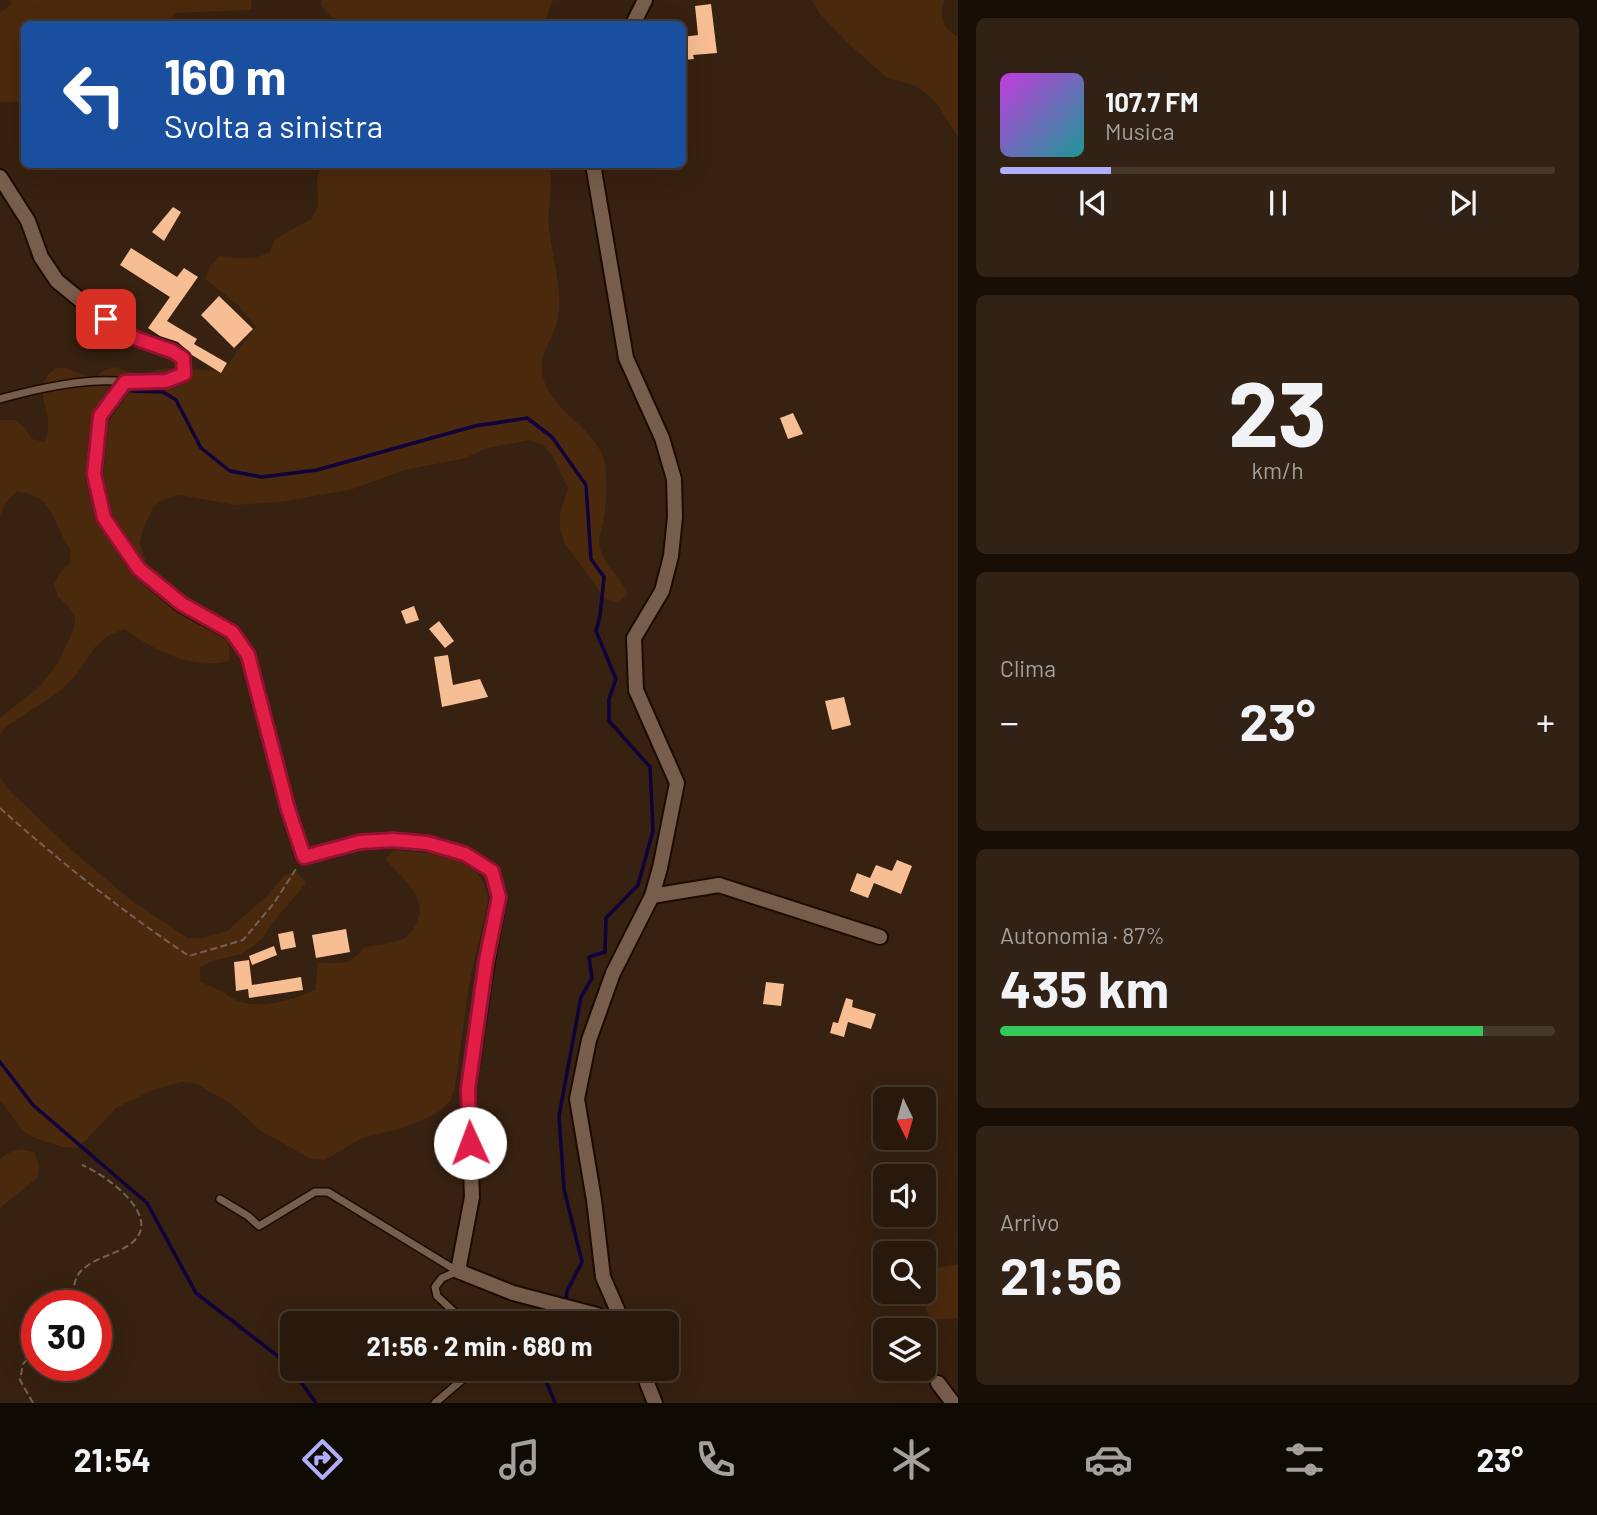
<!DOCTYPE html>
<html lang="it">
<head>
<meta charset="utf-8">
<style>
  :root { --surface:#29190c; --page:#312215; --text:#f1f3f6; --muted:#a5a09d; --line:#45382d; --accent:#b0aefa }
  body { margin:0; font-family:Barlow,sans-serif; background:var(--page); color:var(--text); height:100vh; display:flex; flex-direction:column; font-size:26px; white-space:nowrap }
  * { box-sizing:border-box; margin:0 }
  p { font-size:23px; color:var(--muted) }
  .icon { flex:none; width:38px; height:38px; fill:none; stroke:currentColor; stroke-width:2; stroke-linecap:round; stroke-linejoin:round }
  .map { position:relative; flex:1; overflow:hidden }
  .panel { display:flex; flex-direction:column; gap:18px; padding:18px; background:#170e07; width:639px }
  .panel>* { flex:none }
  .top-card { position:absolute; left:21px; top:21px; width:665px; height:147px; border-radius:10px; box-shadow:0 7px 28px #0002,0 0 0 2px var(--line); background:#1a4fa0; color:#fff; overflow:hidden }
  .needle { width:46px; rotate:175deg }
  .buttons { position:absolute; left:873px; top:1087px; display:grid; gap:14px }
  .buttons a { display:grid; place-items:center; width:63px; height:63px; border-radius:10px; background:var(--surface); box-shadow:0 7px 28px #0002,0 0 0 2px var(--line); font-size:35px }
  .speed { position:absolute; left:21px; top:1290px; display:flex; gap:14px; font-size:35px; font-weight:700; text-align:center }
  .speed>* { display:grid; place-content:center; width:91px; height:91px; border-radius:50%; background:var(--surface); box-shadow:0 7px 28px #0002,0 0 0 2px var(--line); line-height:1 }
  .speed .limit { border:10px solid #d22; background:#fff; color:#111 }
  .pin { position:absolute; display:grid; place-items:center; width:60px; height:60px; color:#fff; margin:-30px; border-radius:14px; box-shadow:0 4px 10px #0006 }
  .me { position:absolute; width:77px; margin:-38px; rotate:358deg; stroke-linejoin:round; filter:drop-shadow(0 0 5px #0008) }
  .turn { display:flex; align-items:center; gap:24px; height:147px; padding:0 28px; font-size:32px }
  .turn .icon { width:91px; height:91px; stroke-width:2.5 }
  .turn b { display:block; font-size:49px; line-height:60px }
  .big { font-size:52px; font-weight:700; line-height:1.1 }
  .panel .widget { flex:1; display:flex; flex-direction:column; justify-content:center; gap:10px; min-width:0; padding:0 24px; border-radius:10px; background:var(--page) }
  .panel .dial { align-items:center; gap:0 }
  .dial b { font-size:91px; line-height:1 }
  .song { display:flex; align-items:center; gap:21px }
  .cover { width:84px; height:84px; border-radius:10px; background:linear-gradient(135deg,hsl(290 70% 55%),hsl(180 70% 35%)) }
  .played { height:7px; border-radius:4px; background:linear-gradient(90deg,var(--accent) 20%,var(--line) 20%) }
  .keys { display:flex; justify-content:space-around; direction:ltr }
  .heat { display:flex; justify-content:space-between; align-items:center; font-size:38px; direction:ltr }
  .charge { height:10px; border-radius:5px; background:linear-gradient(90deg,#34c759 87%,var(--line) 0) }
  .trip { position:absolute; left:280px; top:1311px; width:399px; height:70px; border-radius:10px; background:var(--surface); box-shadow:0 7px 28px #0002,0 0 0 2px var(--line); font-weight:700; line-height:70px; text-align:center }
  .dock { display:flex; height:112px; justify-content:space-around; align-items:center; background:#100a05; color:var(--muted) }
  .dock .icon { width:49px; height:49px }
  .dock .current { color:var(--accent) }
  .dock b { font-size:32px; color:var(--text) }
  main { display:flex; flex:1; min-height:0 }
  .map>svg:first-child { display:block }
</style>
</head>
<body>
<main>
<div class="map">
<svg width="959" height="1403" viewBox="0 0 959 1403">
  <rect width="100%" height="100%" fill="#372110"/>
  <g fill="#4b290d">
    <polygon points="10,0 251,0 251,10 176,13 165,24 24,24 24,102 0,102 0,12 11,5"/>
    <polygon points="322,0 553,0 544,24 342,24 330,16 321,5"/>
    <path d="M812 0H945C938 17 943 28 958 37V137L935 101 925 92 913 85 886 77 850 45 820 14Z"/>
    <path d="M322 165H549C554 186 547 207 549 228 552 257 563 289 558 318 555 336 542 349 542 368 543 406 588 422 602 454 609 471 607 499 604 517 603 528 597 536 600 548 604 565 620 577 628 593L618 603 605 599 564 542 560 528V514L568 488 552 455 543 445 530 440 488 448 462 459 404 470 350 490 279 502 235 505 180 495 165 499 154 506 142 531 140 545 149 570 228 640 230 661C193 670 154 651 125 629 86 641 91 665 64 687 47 702 25 714 5 727L0 734V718L40 686 58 663 74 628 75 618 69 607 58 597 54 584 61 571 70 563 71 550C51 524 56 494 16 492L6 503 0 516V420H15L25 428 32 439 45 442C52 419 45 410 41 387 56 354 69 372 94 379L104 370 117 367C143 381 149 368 172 368 190 369 207 371 224 370L256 326 237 304 205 279 210 266 219 256C238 258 253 261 270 252L275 239 311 219 318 207 317 179Z"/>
    <path d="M0 777 7 788 75 853 131 900 188 938H202L227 931 268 895 284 875 297 872 306 883 270 926 263 938 252 947 241 954 213 961 200 967V981C209 987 216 988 225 993 228 995 231 998 234 999 256 1011 294 1000 315 990L318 963C340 961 348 969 363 948 375 944 389 945 401 940 408 937 413 931 416 924 430 897 401 877 385 859L394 850C431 854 486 852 488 902L469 984 455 1087 451 1100 441 1110 430 1117 403 1128 362 1138 325 1160 311 1159 261 1131 230 1103 195 1083 181 1082 153 1090 116 1108 87 1139 76 1148 62 1147 35 1138 23 1131 0 1100Z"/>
    <polygon points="21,1149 34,1152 39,1165 37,1178 0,1208 0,1159 8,1153"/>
    <polygon points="958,1264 958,1318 930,1320 920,1292 924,1292 924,1271"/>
  </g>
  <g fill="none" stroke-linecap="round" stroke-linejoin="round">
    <g stroke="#10003b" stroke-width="3.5">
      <polyline points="132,391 163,392 176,400 201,448 230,471 262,477 317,470 475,426 527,418 552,437 586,485 591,559 604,577 600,616 596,631 616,679 609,699 609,721 650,767 653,831 638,885 606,918 605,952 589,957 592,978 581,997 559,1116 564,1189 582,1262 567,1291 566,1303"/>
      <polyline points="0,1062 33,1105 147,1203 196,1293 288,1364 316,1403"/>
      <polyline points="565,1323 566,1311"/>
      <polyline points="541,1368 555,1403"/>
    </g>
  </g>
  <g fill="#f7be94">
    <polygon points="711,4 717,53 693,55 694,59 682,60 682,37 698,35 695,6"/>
    <polygon points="173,207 181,212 164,241 152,232"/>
    <polygon points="131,248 177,277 184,268 198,277 167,321 197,339 194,344 227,363 221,373 192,355 178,342 160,336 148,328 170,297 120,265"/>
    <polygon points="219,296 253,329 234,348 201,315"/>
    <polygon points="793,413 803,434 788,439 780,418"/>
    <polygon points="414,606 419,620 406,624 401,611"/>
    <polygon points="439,621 454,641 445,648 429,629"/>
    <polygon points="448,655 453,685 480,679 488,697 442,707 434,657"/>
    <polygon points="844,697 851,725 832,730 825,701"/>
    <polygon points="897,860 912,866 901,894 874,883 868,898 850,891 857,873 870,878 876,865 892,871"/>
    <polygon points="346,929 350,952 316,958 312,935"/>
    <polygon points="293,931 296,947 281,950 278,934"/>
    <polygon points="274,946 277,955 252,965 249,956"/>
    <polygon points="249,960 252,985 301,977 303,990 249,998 248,989 236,991 234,962"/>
    <polygon points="766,982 784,984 781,1006 763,1004"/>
    <polygon points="846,998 853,1000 852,1007 876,1014 871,1029 848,1022 844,1037 830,1033 833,1022 838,1023"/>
  </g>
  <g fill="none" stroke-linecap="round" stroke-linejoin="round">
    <g stroke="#1d0a00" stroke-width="10">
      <g id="lane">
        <path d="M0 399C35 389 89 377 125 382"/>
        <polyline points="220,1199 248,1216 259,1226 315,1192 328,1192 457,1271"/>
        <polyline points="458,1271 442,1278 435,1287 437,1296 466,1323"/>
        <polyline points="435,1403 476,1368"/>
      </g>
    </g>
    <g stroke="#1d0a00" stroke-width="18">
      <g id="street">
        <polyline points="633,24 645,0"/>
        <polyline points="593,164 626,358 662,438 674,479 675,517 671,556 662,591 634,638 636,690 677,783 660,868 652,896 613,973 589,1040 577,1099 594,1200 603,1277 623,1323"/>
        <polyline points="0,177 28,221 41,257 57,281 90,308 137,339 172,350 183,358 184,374 166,381 125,382 100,417 94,474 104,518 139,569 182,605 232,632 248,655 288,809 304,857 360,842 393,840 427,843 465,854 492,871 499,897 487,961 468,1089 472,1197 458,1271 513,1293 597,1315 606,1323"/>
        <polyline points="652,896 719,885 880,937"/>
        <polyline points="641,1368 655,1403"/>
        <polyline points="938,1383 953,1403"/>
      </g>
    </g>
    <g stroke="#756253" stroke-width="2" stroke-dasharray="7 3.5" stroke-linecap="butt">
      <path d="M0 808C60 862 122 911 189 956L243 940 274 903 296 869"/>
      <path d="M70 1306C75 1293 72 1280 81 1271 96 1256 118 1255 133 1242 163 1215 104 1174 82 1165"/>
      <polyline points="33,1403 20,1380 23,1364 37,1350"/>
    </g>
    <use href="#lane" stroke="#775d4b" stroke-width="7"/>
    <use href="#street" stroke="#775d4b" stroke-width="14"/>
  </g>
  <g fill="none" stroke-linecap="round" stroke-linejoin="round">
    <g stroke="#92132f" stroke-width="18">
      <polyline id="route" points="106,319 137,339 172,351 183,358 184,374 166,381 125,382 100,416 94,474 104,518 139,569 182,604 232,632 248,655 288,809 304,857 360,842 393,840 427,843 465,854 492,871 499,897 486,961 468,1089 470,1143"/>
    </g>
    <use href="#route" stroke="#e11d48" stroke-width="12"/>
  </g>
</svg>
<div class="buttons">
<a><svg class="needle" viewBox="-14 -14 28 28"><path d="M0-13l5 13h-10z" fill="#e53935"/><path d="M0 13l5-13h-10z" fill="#a5a09d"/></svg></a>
<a><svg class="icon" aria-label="sound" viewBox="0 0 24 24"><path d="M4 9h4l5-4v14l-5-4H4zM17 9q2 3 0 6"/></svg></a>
<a><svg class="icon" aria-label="search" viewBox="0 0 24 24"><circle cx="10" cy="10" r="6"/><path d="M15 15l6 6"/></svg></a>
<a><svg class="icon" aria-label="layers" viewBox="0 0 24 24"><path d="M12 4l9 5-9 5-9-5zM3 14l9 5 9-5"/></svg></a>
</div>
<div class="speed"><div class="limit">30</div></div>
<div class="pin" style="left:106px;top:319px;background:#d93025"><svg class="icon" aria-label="arrive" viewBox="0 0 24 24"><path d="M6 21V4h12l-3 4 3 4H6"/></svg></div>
<svg class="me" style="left:470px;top:1143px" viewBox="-20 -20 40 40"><circle r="19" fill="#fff"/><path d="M0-13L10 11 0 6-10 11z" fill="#e11d48"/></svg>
<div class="trip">21:56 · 2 min · 680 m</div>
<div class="top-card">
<div class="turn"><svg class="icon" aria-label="left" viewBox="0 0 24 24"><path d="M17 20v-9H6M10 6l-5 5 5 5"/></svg><div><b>160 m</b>Svolta a sinistra</div></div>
</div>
</div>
<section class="panel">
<div class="widget">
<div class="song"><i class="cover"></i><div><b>107.7 FM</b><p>Musica</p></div></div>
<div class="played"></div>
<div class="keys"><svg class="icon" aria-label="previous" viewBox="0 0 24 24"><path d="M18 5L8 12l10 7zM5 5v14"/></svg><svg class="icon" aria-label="pause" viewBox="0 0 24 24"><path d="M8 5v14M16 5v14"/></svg><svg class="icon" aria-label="next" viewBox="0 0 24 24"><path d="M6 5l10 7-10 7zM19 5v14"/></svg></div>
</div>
<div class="widget dial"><b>23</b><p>km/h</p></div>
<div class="widget"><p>Clima</p>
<div class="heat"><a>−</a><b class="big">23°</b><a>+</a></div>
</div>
<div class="widget"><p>Autonomia · 87%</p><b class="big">435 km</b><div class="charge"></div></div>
<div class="widget"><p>Arrivo</p><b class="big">21:56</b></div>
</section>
</main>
<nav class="dock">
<b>21:54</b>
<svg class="icon current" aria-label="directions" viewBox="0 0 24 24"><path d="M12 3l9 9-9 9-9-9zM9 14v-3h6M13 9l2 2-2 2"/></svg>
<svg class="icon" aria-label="music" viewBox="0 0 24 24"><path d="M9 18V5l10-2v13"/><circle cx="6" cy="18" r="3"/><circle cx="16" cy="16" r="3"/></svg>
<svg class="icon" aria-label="phone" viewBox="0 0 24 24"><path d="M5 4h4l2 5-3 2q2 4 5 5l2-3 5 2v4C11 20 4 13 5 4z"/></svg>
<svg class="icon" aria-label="climate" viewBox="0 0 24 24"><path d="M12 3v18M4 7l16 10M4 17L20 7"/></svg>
<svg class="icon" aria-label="car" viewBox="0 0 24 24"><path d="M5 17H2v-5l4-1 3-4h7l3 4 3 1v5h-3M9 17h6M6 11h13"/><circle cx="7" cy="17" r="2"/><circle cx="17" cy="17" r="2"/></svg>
<svg class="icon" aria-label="filters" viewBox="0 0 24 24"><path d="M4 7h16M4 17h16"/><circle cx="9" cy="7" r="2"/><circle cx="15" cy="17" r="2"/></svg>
<b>23°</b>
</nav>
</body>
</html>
